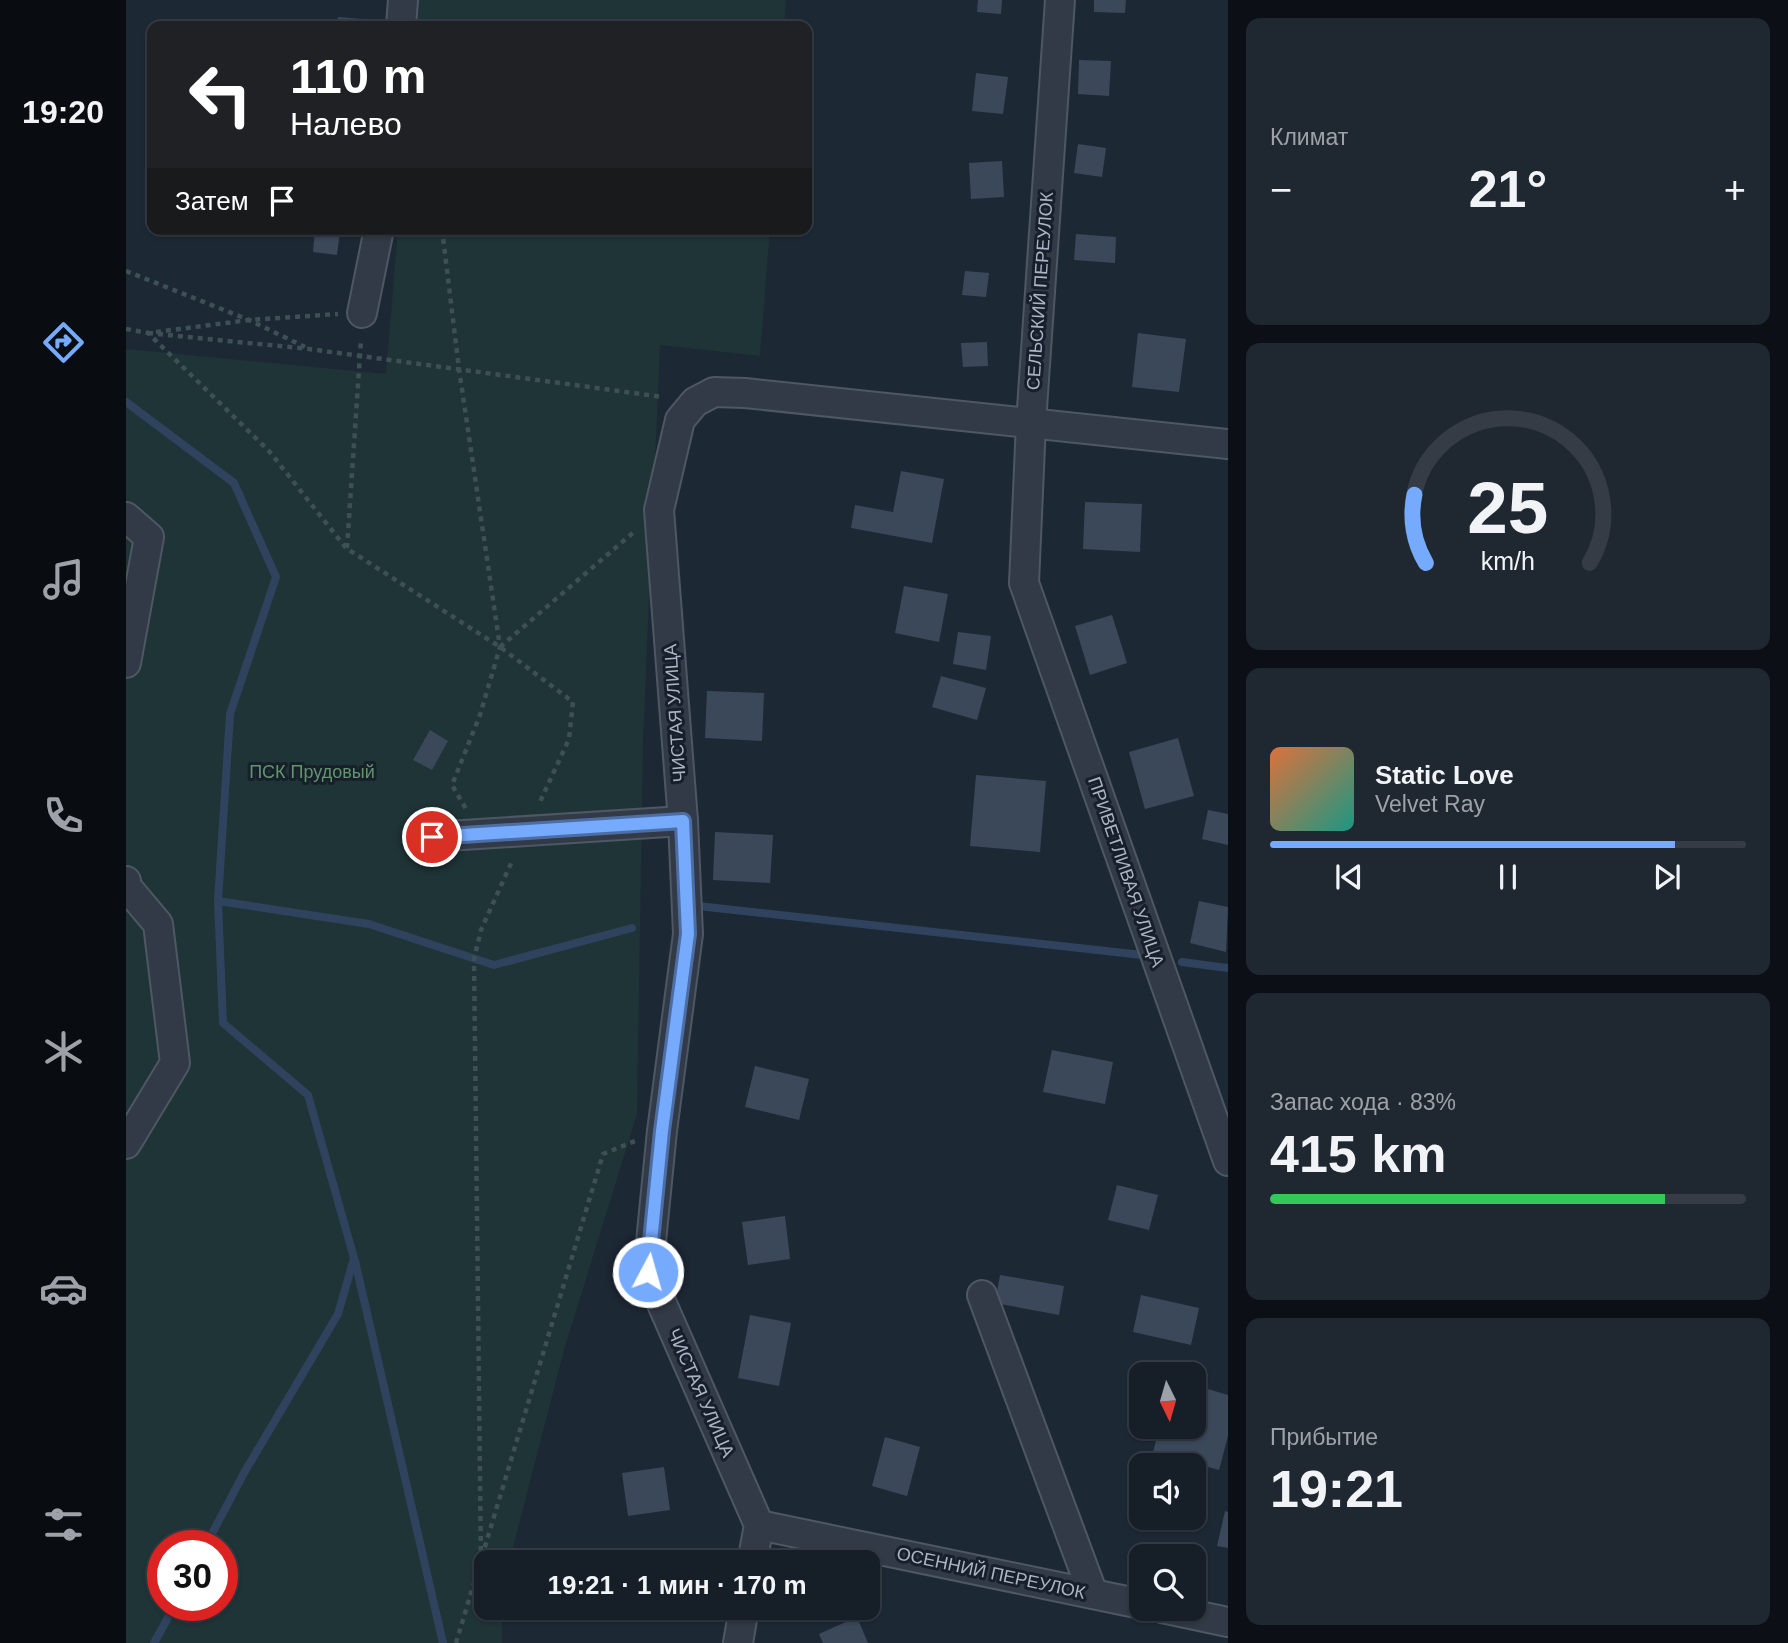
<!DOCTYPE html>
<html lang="ru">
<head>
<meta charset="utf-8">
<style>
  :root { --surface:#161e28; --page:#1f2730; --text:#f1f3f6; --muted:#9ea2a8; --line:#353c45; --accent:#76aafd }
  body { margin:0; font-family:Arial,sans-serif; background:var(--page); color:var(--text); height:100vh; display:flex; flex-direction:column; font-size:26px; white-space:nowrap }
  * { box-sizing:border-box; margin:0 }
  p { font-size:23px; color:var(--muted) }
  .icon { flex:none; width:38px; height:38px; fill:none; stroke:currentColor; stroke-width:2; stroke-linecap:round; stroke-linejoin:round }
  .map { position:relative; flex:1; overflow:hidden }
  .panel { display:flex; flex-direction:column; gap:18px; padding:18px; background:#0c1016; width:560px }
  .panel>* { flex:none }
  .top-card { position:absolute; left:21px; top:21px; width:665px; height:214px; border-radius:14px; box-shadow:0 2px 5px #0004,0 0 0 2px var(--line); background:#202124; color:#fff; overflow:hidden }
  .needle { width:46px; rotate:175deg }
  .controls { position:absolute; left:1003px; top:1362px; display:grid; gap:14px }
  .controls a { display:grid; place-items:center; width:77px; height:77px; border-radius:14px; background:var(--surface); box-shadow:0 2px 5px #0004,0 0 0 2px var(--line); font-size:35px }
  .speed { position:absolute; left:21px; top:1530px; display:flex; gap:14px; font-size:35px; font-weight:700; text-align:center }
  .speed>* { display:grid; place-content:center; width:91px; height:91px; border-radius:50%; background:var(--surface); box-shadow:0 2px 5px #0004,0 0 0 2px var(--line); line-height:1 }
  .speed .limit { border:10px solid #d22; background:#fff; color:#111 }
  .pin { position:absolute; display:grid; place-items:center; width:60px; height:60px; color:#fff; margin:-30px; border:4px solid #fff; border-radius:50%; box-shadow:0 2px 7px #0007 }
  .me { position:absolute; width:77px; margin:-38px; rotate:6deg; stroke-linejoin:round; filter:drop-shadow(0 0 5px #0008) }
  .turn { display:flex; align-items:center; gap:24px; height:147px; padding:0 28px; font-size:32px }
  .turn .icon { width:91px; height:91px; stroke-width:2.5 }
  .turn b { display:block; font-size:49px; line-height:60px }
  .then { display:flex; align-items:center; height:66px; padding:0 28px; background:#0003; gap:14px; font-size:26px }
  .big { font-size:52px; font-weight:700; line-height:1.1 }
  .panel .tile { flex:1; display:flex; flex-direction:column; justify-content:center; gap:10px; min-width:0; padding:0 24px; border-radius:14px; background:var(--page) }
  .panel .dial { align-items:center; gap:0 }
  .dial svg { height:182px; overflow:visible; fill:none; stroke:var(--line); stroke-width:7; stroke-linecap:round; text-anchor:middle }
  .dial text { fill:var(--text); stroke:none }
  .song { display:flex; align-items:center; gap:21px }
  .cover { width:84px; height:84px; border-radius:10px; background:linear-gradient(135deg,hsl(20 70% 55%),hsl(170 70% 35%)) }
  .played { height:7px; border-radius:4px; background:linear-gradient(90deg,var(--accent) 85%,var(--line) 85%) }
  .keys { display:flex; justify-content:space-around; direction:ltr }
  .heat { display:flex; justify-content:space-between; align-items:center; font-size:38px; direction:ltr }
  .charge { height:10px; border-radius:5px; background:linear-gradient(90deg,#34c759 83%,var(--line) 0) }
  .trip { position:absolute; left:348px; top:1550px; width:406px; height:70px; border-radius:14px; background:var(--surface); box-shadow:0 2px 5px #0004,0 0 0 2px var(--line); font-weight:700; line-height:70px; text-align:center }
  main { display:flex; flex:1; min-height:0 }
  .dock { display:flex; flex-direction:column; width:126px; justify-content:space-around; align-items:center; background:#090c10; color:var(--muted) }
  .dock .icon { width:49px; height:49px }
  .dock .current { color:var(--accent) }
  .dock b { font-size:32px; color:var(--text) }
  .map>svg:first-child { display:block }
</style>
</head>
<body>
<main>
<nav class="dock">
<b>19:20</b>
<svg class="icon current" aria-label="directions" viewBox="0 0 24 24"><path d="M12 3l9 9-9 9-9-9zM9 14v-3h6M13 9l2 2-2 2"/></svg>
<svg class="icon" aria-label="music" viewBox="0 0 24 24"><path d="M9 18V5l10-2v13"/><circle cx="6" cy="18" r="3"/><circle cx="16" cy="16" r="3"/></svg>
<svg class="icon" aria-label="phone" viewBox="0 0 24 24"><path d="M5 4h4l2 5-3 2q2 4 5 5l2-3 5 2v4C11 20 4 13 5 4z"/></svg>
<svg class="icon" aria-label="climate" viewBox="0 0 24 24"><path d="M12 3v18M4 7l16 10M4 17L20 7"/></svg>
<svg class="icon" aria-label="car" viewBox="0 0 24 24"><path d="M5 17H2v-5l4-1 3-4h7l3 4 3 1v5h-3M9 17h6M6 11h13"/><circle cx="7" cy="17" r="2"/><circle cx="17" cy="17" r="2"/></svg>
<svg class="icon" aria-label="filters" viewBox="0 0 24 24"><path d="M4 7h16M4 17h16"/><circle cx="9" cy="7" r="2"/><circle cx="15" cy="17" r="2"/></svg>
</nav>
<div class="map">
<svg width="1102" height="1643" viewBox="0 0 1102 1643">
  <rect width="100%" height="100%" fill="#1d2835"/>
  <g fill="#1f3436" fill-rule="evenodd">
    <polygon points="290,0 660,0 658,26 288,26"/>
    <path d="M272 229H644L634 356 534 345 517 741 511 1114 438 1350 383 1563H360V1608H376V1643H0V349L260 374ZM37 1545H96V1605H37Z"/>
  </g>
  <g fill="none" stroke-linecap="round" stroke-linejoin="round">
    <g stroke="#2f435e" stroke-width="8">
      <polyline points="0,402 108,483 150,577 104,714 92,901 97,1023 182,1095 228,1258 212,1314 118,1473 80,1545"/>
      <polyline points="92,901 243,924 368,965 506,928"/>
      <polyline points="572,906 1016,955"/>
      <polyline points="1056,962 1102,968"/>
      <polyline points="229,1261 317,1643"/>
      <polyline points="28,1643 49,1605"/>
    </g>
  </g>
  <g fill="#3b4859">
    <polygon points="852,0 876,0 875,14 851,12"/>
    <polygon points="968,0 1000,0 999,13 968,12"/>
    <polygon points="212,17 236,19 236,26 211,26"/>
    <polygon points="953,60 985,61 983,96 952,94"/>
    <polygon points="850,73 882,77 877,114 846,111"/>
    <polygon points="952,144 980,148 976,177 948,173"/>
    <polygon points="876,161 878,197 845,199 843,163"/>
    <polygon points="189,229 214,231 211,255 187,252"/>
    <polygon points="950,234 990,237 989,263 948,260"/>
    <polygon points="839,271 863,273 860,297 836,295"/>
    <polygon points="1012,333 1060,339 1053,392 1006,387"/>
    <polygon points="861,342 862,366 837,367 835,343"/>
    <polygon points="775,471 818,479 806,543 725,528 729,505 767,512"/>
    <polygon points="959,502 1016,504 1014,552 957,549"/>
    <polygon points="778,586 822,594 813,642 769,633"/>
    <polygon points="986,615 1001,663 964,675 949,626"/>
    <polygon points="832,632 865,636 860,670 827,664"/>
    <polygon points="815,676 860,688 851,720 806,707"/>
    <polygon points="581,691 638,693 636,741 579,738"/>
    <polygon points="304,730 322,741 306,770 287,760"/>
    <polygon points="1052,738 1068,796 1019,809 1003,752"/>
    <polygon points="850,775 920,781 914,852 844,846"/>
    <polygon points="1082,810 1102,814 1102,845 1076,839"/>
    <polygon points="589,832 647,835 644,883 587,880"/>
    <polygon points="1073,901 1102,907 1100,952 1064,943"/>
    <polygon points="926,1050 987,1062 979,1104 917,1092"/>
    <polygon points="629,1066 683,1079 673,1120 619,1107"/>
    <polygon points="991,1185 1032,1195 1023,1230 982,1220"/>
    <polygon points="659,1216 664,1259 622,1265 616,1222"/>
    <polygon points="874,1275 938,1286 933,1315 869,1303"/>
    <polygon points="1015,1295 1073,1308 1065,1345 1007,1332"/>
    <polygon points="624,1315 665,1323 653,1386 612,1378"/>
    <polygon points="1068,1385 1102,1395 1102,1436 1093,1470 1027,1452 1034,1426 1068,1426"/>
    <polygon points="759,1437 794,1447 781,1496 746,1486"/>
    <polygon points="538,1467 544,1510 502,1516 496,1473"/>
    <polygon points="1099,1511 1102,1512 1102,1548 1091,1546"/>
    <polygon points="503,1608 555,1608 553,1620"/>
    <polygon points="731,1617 742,1643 697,1643 693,1634"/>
  </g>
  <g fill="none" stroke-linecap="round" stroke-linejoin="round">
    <g stroke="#4e5764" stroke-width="32">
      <g id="minor">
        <polyline points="934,0 905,423 898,583 1102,1161"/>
        <polyline points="275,26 277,0"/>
        <polyline points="236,313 253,229"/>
        <polyline points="0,517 23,537 0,663"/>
        <polyline points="306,837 557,821"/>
        <polyline points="0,881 0,886 32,924 49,1063 0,1144"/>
        <polyline points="856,1295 967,1594"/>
        <polyline points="633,1525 1015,1604"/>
        <polyline points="626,1563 633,1525 522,1272 536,1131 562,934 557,821 533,510 554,420 569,402 588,392 619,393 1102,444"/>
        <polyline points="1036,1608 1102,1622"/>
        <polyline points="612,1643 618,1608"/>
      </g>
    </g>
    <g stroke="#3d5154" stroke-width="4.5" stroke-dasharray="5 5" stroke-linecap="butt">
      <polyline points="316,229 333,369 374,647 354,715 326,785 340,809"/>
      <polyline points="0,271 123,320 179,347"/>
      <polyline points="0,329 22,333 143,451 220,548 374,647 447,702 443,739 413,804"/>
      <polyline points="30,332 123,320 212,314"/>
      <polyline points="22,333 183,349 537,397"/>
      <polyline points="221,548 235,340"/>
      <polyline points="374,647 509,531"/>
      <polyline points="355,1561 348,959 355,930 387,859"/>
      <polyline points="330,1643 477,1154 509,1141"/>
    </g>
    <use href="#minor" stroke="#313a46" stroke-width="28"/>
  </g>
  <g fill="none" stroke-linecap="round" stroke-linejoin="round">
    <g stroke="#4d6ea4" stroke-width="18">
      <polyline id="route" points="306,837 557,821 562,934 536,1131 522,1272"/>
    </g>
    <use href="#route" stroke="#76aafd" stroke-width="12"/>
  </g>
  <g text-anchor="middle" stroke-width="6" stroke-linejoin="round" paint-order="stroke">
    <g font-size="18" fill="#aab4c4" stroke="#171f2a">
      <text transform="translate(914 291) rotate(-86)" y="6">СЕЛЬСКИЙ ПЕРЕУЛОК</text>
      <text transform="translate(549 713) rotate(-94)" y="6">ЧИСТАЯ УЛИЦА</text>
      <text transform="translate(1000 872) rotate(71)" y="6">ПРИВЕТЛИВАЯ УЛИЦА</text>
      <text transform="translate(575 1393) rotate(66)" y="6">ЧИСТАЯ УЛИЦА</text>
      <text transform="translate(865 1573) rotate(12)" y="6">ОСЕННИЙ ПЕРЕУЛОК</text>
    </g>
    <g font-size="18" fill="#62946d" stroke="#171f2a">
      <text x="186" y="778">ПСК Прудовый</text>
    </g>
  </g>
</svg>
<div class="controls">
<a><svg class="needle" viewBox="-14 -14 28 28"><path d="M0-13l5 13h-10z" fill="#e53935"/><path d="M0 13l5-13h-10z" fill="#9ea2a8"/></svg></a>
<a><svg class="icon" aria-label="sound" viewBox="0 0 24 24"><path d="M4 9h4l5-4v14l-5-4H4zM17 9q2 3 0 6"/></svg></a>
<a><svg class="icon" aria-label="search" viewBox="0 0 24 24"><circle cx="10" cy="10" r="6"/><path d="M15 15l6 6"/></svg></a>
</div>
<div class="speed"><div class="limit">30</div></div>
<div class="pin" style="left:306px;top:837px;background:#d93025"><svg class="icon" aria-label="arrive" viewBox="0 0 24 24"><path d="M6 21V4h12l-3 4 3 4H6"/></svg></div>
<svg class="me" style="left:522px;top:1272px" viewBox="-20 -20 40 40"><circle r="17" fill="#76aafd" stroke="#fff" stroke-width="3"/><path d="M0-11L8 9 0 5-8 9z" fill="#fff"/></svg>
<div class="trip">19:21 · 1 мин · 170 m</div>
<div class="top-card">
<div class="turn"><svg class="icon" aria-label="left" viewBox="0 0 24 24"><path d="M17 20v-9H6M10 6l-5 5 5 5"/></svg><div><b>110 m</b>Налево</div></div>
<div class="then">Затем<svg class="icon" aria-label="arrive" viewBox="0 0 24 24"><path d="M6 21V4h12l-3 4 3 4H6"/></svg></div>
</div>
</div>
<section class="panel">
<div class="tile"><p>Климат</p>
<div class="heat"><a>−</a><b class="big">21°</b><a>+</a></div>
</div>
<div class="tile dial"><svg viewBox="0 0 100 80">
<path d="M14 69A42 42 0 1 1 86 69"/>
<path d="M14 69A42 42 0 0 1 9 39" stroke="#76aafd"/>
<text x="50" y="56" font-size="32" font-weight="700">25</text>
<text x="50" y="72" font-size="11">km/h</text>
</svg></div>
<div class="tile">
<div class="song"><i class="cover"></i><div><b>Static Love</b><p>Velvet Ray</p></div></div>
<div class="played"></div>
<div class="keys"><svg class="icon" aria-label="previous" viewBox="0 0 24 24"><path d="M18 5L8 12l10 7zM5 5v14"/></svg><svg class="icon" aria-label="pause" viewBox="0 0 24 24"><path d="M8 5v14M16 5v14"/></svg><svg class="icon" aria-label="next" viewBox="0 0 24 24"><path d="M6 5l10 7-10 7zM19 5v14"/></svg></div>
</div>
<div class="tile"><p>Запас хода · 83%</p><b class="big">415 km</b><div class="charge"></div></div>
<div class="tile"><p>Прибытие</p><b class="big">19:21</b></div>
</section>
</main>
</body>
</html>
